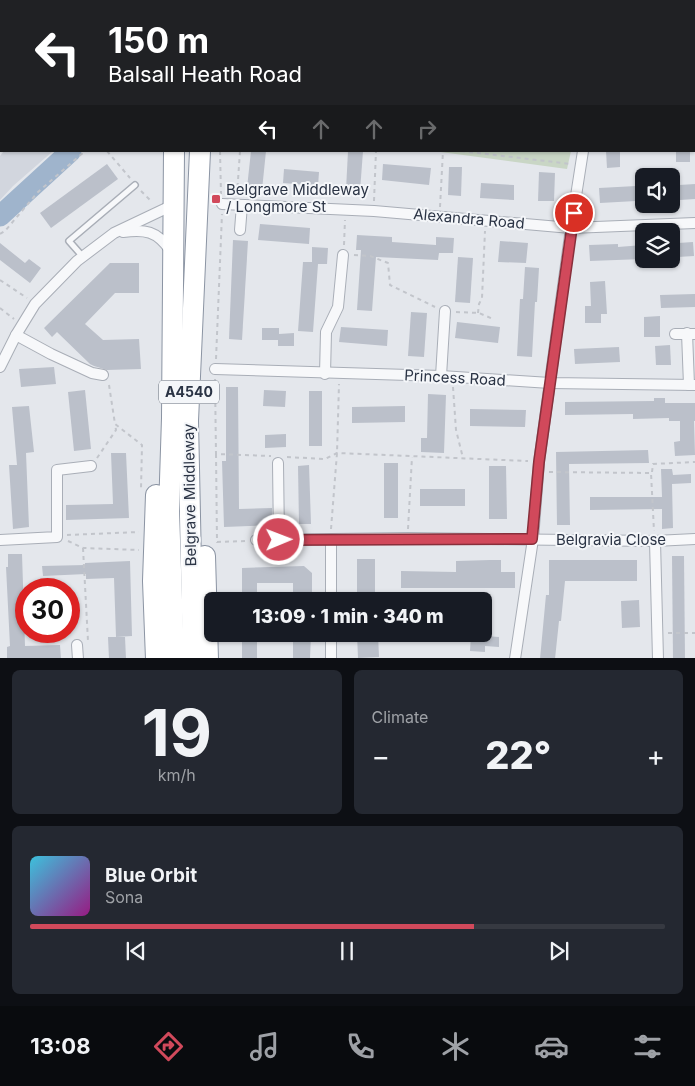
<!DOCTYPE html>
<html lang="en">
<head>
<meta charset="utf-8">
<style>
  :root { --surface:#171b24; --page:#242831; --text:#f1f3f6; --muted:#9ea1a6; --line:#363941; --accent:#d1495b }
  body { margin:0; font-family:Inter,sans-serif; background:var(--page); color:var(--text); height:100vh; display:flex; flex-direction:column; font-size:19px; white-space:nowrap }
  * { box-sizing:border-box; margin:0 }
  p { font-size:16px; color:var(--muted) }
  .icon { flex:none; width:28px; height:28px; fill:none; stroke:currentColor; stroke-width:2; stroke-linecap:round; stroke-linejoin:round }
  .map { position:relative; height:658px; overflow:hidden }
  .side { display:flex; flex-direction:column; gap:12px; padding:12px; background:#0d0f14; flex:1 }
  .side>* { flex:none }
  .top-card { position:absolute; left:0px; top:0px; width:695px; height:152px; box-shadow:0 1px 4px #0004; background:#202124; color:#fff; overflow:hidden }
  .tools { position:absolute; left:635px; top:168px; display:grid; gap:10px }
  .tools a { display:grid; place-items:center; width:45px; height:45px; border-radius:8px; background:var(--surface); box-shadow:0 1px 4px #0004; font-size:25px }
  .speed { position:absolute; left:15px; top:578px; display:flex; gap:10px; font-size:25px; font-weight:700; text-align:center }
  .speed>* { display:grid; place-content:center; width:65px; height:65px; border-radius:50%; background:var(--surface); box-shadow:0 1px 4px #0004; line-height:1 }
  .speed .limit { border:8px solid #d22; background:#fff; color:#111 }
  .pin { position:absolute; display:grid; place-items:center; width:42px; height:42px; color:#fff; margin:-21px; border:2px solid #fff; border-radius:50%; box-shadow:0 1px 5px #0007 }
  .me { position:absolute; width:55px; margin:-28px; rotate:89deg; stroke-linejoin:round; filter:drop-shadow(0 0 4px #0008) }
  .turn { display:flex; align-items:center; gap:18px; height:105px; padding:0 25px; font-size:22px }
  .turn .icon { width:65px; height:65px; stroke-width:2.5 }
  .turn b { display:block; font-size:35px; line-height:42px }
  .lanes { display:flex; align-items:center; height:48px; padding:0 25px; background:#0003; justify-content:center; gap:25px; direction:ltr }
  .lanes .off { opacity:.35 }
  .big { font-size:38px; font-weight:800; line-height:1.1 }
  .side .card { flex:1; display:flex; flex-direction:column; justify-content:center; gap:8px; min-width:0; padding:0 18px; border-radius:8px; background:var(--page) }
  .side .dial { align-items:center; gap:0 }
  .dial b { font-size:65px; line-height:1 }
  .song { display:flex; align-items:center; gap:15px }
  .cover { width:60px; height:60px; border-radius:8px; background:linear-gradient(135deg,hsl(190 70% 55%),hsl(310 70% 35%)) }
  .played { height:5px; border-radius:2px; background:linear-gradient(90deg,var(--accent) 70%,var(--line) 70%) }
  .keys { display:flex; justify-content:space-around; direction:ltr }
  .heat { display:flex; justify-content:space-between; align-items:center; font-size:28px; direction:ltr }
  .side .tiles { flex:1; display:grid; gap:12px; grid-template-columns:1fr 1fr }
  .card:last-child { grid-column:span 2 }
  .trip { position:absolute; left:204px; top:592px; width:288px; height:50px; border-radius:8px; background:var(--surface); box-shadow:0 1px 4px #0004; font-weight:800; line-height:50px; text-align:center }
  .dock { display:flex; height:80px; justify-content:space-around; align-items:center; background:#090b0e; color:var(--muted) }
  .dock .icon { width:35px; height:35px }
  .dock .on { color:var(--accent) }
  .dock b { font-size:22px; color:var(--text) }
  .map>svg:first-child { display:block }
</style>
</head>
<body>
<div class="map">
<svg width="695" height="659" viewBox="0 0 695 659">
  <rect width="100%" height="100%" fill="#e4e7ec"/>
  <g fill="#d2d6de">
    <polygon points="0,0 6,1 1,1 0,125"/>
    <polygon points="4,151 53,151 13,186 0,200 0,156"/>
  </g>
  <g fill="#c9d6c5">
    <polygon points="612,0 695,0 695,54 694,1"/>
    <polygon points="433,151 571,151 567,169"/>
  </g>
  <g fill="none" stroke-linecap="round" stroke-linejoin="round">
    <g stroke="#9fb4cc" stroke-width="21">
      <polyline points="694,109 695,109"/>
      <polyline points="0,216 71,151"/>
    </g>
  </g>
  <g fill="#bbc0ca">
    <polygon points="251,151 266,151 262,190 247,188"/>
    <polygon points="348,151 363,151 360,191 346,190"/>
    <polygon points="606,151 620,151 620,167 607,168"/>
    <rect x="676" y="151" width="14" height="11"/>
    <polygon points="107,164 118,179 51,228 40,213"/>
    <polygon points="383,164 431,168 429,185 382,180"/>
    <polygon points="449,167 462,167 461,196 448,195"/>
    <polygon points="284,169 319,172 318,186 283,183"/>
    <polygon points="539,172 555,173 554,201 538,201"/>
    <polygon points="481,183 514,185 514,200 480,198"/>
    <polygon points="695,184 695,199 680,200 679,185"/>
    <polygon points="636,186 636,201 600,203 599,188"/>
    <polygon points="260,224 310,228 309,244 258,240"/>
    <polygon points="357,235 392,237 392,242 436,245 436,237 454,238 453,253 439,253 438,260 376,257 372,311 357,310 361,250 356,250"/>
    <polygon points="233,240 248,241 242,340 229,339"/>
    <polygon points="500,241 528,243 526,263 498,262"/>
    <polygon points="693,242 694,256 678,257 678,243"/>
    <polygon points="0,243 25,263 29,259 41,268 30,283 0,260"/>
    <polygon points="618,244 618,247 643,245 643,259 590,261 589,245"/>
    <polygon points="312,247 328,248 327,264 318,264 313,332 298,331 303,262 312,262"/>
    <polygon points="458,257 473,258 470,303 455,302"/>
    <polygon points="110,263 139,263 139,293 115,293 85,324 103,340 139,339 141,369 107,370 94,366 90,364 57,332 52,337 44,328"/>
    <polygon points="525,267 539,268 537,302 535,302 532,357 517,356 520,299 523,299"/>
    <polygon points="605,281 607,314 601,314 601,323 585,323 585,306 591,306 590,282"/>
    <polygon points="695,294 695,307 661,308 660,295"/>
    <polygon points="411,312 427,313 424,357 408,356"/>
    <polygon points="660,316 660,337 644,337 644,317"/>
    <polygon points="457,322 500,327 498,343 455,338"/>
    <polygon points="341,327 388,330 387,346 339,342"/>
    <polygon points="262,328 279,328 279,334 294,333 294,346 278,346 278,340 262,340"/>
    <polygon points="670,345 671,365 656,365 655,346"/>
    <polygon points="619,347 620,362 575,364 574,349"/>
    <polygon points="54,367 56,384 21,387 19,369"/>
    <polygon points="226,387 238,387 239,509 272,508 272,525 224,527 222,461 226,461"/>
    <polygon points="85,390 91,449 74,451 68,392"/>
    <polygon points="264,390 286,391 285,407 263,406"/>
    <rect x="309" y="391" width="13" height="55"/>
    <polygon points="428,394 446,395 444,453 421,452 421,438 427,438"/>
    <polygon points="654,398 665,398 665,403 695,403 695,421 694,421 695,455 675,456 674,442 680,441 680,421 669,421 669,418 633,419 633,414 565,415 565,402 654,401"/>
    <polygon points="29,406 34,452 26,453 29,527 13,529 9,465 17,465 12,407"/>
    <polygon points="405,406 405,422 352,423 352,407"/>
    <polygon points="470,409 526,410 525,427 470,426"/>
    <polygon points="286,434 286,447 265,448 265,435"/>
    <polygon points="648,450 649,463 569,464 570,525 557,525 556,452"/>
    <polygon points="111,453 126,453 129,518 66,520 66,505 113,504"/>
    <rect x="384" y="463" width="14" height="55"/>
    <polygon points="309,465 311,524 299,524 298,466"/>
    <polygon points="489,466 506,466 507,519 489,519"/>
    <polygon points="661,469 672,469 673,475 691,474 691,483 672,484 673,528 662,529 662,509 590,510 590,497 662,497"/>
    <rect x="420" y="489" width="45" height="17"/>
    <polygon points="8,554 22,554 25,646 60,645 61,659 7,659 7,647 10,646 6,567 8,567"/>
    <polygon points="672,556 684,556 685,659 673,659"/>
    <rect x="357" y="559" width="18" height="40"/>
    <polygon points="490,560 501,560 501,572 515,572 515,588 401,588 401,571 456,572 456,561"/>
    <polygon points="549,560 637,560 637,581 565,581 561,621 559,621 555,659 540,659 546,595 549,595"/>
    <polygon points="130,561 132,636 116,637 114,578 86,579 86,574 43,576 42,566 85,565 85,563"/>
    <polygon points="304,566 312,573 312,601 293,601 293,583 257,583 257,601 242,601 242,568"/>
    <polygon points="639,600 640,627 622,628 621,601"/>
    <rect x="242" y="634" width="15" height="25"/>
    <polygon points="293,634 311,634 310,659 293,659"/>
    <polygon points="357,634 378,634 379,657 358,658"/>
    <polygon points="471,634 485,634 485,636 499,637 499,647 485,646 485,652 470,651"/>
    <polygon points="108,637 125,637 126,659 109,659"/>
  </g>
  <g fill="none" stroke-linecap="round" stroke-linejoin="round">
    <g stroke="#a9aeb7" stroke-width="8">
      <g id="lane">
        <polyline points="313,1 313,0"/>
        <polyline points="83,257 69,241 135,185"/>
      </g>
    </g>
    <g stroke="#a9aeb7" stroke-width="12">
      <g id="street">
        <polyline points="20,0 20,1"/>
        <polyline points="401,0 401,1"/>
        <polyline points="602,1 603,0"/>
        <polyline points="222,204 374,211 571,228 695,223"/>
        <polyline points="240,230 242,205"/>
        <path d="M123 232C145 229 157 231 170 250"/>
        <polyline points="687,333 689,385"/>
        <polyline points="675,334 695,334"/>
        <polyline points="16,335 51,354 92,373 103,375"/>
        <polyline points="0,367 16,335 35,304 77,261 114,233 173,205"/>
        <polyline points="215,369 441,376 550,383 695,385"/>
        <polyline points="325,374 326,332 338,307 343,255"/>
        <polyline points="441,376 445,311"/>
        <polyline points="278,463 279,540"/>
        <polyline points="331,539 331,601"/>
        <polyline points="0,540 57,537 57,470 91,466"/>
        <polyline points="256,540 408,538 655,541 695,539"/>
        <polyline points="655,541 658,659"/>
        <polyline points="331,634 331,659"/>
        <polyline points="77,645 78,659"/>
        <polyline points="515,659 533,539 539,462 571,228 583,151"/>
      </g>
    </g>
    <g stroke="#a9aeb7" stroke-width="18">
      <g id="secondary">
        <polyline points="229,0 231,1"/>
        <polyline points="158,1 158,0"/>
        <polyline points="694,64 695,64"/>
        <polyline points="0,141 1,139"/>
      </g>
    </g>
    <g stroke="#8b94a3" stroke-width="22">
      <g id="highway">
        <polyline points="177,1 177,0"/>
        <polyline points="204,1 204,0"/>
        <polyline points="174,151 172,418 169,511 174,659"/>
        <polyline points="205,556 208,659"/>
        <polyline points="156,659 153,581 156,495"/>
        <polyline points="193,659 188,421 200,151"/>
      </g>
    </g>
    <g stroke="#c2c5cb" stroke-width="2" stroke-dasharray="4 4" stroke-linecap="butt">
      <polyline points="0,94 1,94"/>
      <polyline points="107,151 130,178"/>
      <polyline points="220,151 221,194"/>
      <polyline points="461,151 571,164"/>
      <polyline points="141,191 152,202"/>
      <polyline points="237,195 240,151"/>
      <polyline points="374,201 376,151"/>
      <polyline points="440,207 443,151"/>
      <polyline points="0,234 5,231 38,192 85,151"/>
      <polyline points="344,245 345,220"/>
      <polyline points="354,255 370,256 388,263 390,285 435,307"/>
      <polyline points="0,280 27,298"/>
      <polyline points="0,308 14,319"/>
      <polyline points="456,312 479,313 493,319"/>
      <polyline points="478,313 479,304 482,298 485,231"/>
      <polyline points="216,359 222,214"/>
      <polyline points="215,379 216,454 271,456"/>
      <polyline points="109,385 115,424 142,445 141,489"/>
      <polyline points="453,387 456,430 463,458"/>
      <polyline points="216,454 217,542 246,541"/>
      <polyline points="287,457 325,459 337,453 528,461"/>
      <polyline points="97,458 116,430 115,424"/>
      <polyline points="549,472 651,473 654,531"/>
      <polyline points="652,472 653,464 695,462"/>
      <polyline points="331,529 337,453 339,384"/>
      <polyline points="408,529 412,457"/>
      <polyline points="67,535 139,532"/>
      <polyline points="68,541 83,548 139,550"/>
      <polyline points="83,548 88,641 86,641"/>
      <polyline points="668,633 695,633"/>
    </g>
    <use href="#lane" stroke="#f7f8fa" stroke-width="5"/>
    <use href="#street" stroke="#f7f8fa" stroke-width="10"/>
    <use href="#secondary" stroke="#fff" stroke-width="15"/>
    <use href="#highway" stroke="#fff" stroke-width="20"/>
  </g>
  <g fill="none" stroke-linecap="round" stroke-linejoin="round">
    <g stroke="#882f3b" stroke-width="12">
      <polyline id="route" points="279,540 532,539 539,462 574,213"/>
    </g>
    <use href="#route" stroke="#d1495b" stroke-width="9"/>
  </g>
  <rect fill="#d1495b" stroke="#f4f6f9" stroke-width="2" x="211" y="194" width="10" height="10" rx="2.5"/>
  <g text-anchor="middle" stroke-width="4" stroke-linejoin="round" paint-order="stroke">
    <rect fill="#f4f6f9" stroke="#676e7b" stroke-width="1" x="159" y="380.5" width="60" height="23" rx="4"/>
    <g font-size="14" font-weight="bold" fill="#2b3445">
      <text x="189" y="397">A4540</text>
    </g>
    <g font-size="15" fill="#2b3445" stroke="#f4f6f9" text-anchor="start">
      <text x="226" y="195">Belgrave Middleway<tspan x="226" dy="17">/ Longmore St</tspan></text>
    </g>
    <g font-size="15" fill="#2b3445" stroke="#f4f6f9">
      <text transform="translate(469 219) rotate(5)" y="5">Alexandra Road</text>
      <text transform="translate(455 378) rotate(3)" y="5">Princess Road</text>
      <text transform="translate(190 495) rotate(-91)" y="5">Belgrave Middleway</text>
      <text x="611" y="545">Belgravia Close</text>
    </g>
  </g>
</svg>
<div class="tools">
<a><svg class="icon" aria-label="sound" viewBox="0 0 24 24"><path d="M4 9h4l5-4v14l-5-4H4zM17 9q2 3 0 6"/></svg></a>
<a><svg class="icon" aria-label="layers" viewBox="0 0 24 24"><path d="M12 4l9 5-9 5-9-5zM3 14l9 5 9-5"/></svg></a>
</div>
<div class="speed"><div class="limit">30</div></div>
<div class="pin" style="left:574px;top:213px;background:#d93025"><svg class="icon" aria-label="arrive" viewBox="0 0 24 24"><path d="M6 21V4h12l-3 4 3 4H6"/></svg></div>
<svg class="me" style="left:279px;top:540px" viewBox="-20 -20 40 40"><circle r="17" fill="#d1495b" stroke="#fff" stroke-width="3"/><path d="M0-11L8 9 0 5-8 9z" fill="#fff"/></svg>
<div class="trip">13:09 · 1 min · 340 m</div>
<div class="top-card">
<div class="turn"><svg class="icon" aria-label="left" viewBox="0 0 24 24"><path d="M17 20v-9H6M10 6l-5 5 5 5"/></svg><div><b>150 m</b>Balsall Heath Road</div></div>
<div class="lanes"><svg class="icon" aria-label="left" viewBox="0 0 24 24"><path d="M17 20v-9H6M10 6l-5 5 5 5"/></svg><svg class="icon off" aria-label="ahead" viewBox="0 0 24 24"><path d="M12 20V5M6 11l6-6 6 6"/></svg><svg class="icon off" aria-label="ahead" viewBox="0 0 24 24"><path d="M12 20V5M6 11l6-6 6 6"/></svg><svg class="icon off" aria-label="right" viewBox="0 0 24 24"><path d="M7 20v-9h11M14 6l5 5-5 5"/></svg></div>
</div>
</div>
<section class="side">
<div class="tiles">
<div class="card dial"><b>19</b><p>km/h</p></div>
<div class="card"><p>Climate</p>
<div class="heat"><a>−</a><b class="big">22°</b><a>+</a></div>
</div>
<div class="card">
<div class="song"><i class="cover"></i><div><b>Blue Orbit</b><p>Sona</p></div></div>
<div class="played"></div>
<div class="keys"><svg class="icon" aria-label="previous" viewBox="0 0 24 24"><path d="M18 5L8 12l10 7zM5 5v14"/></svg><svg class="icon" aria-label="pause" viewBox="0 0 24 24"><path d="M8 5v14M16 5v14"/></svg><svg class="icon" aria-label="next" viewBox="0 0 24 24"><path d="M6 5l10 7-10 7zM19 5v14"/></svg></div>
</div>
</div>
</section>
<nav class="dock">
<b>13:08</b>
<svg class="icon on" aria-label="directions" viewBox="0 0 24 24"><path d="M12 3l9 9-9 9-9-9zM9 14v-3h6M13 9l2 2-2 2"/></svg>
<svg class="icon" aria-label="music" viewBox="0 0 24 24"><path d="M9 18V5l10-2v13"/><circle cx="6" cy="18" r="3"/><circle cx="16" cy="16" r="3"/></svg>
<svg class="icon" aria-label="phone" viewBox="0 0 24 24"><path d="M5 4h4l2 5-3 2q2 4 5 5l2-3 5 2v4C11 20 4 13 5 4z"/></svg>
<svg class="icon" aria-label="climate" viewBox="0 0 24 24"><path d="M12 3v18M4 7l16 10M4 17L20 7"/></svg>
<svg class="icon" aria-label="car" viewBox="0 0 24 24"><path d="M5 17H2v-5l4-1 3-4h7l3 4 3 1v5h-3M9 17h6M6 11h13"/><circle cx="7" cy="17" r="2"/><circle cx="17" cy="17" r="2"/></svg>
<svg class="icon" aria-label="filters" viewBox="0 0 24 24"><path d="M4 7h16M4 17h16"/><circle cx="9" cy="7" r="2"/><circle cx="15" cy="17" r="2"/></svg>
</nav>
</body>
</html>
